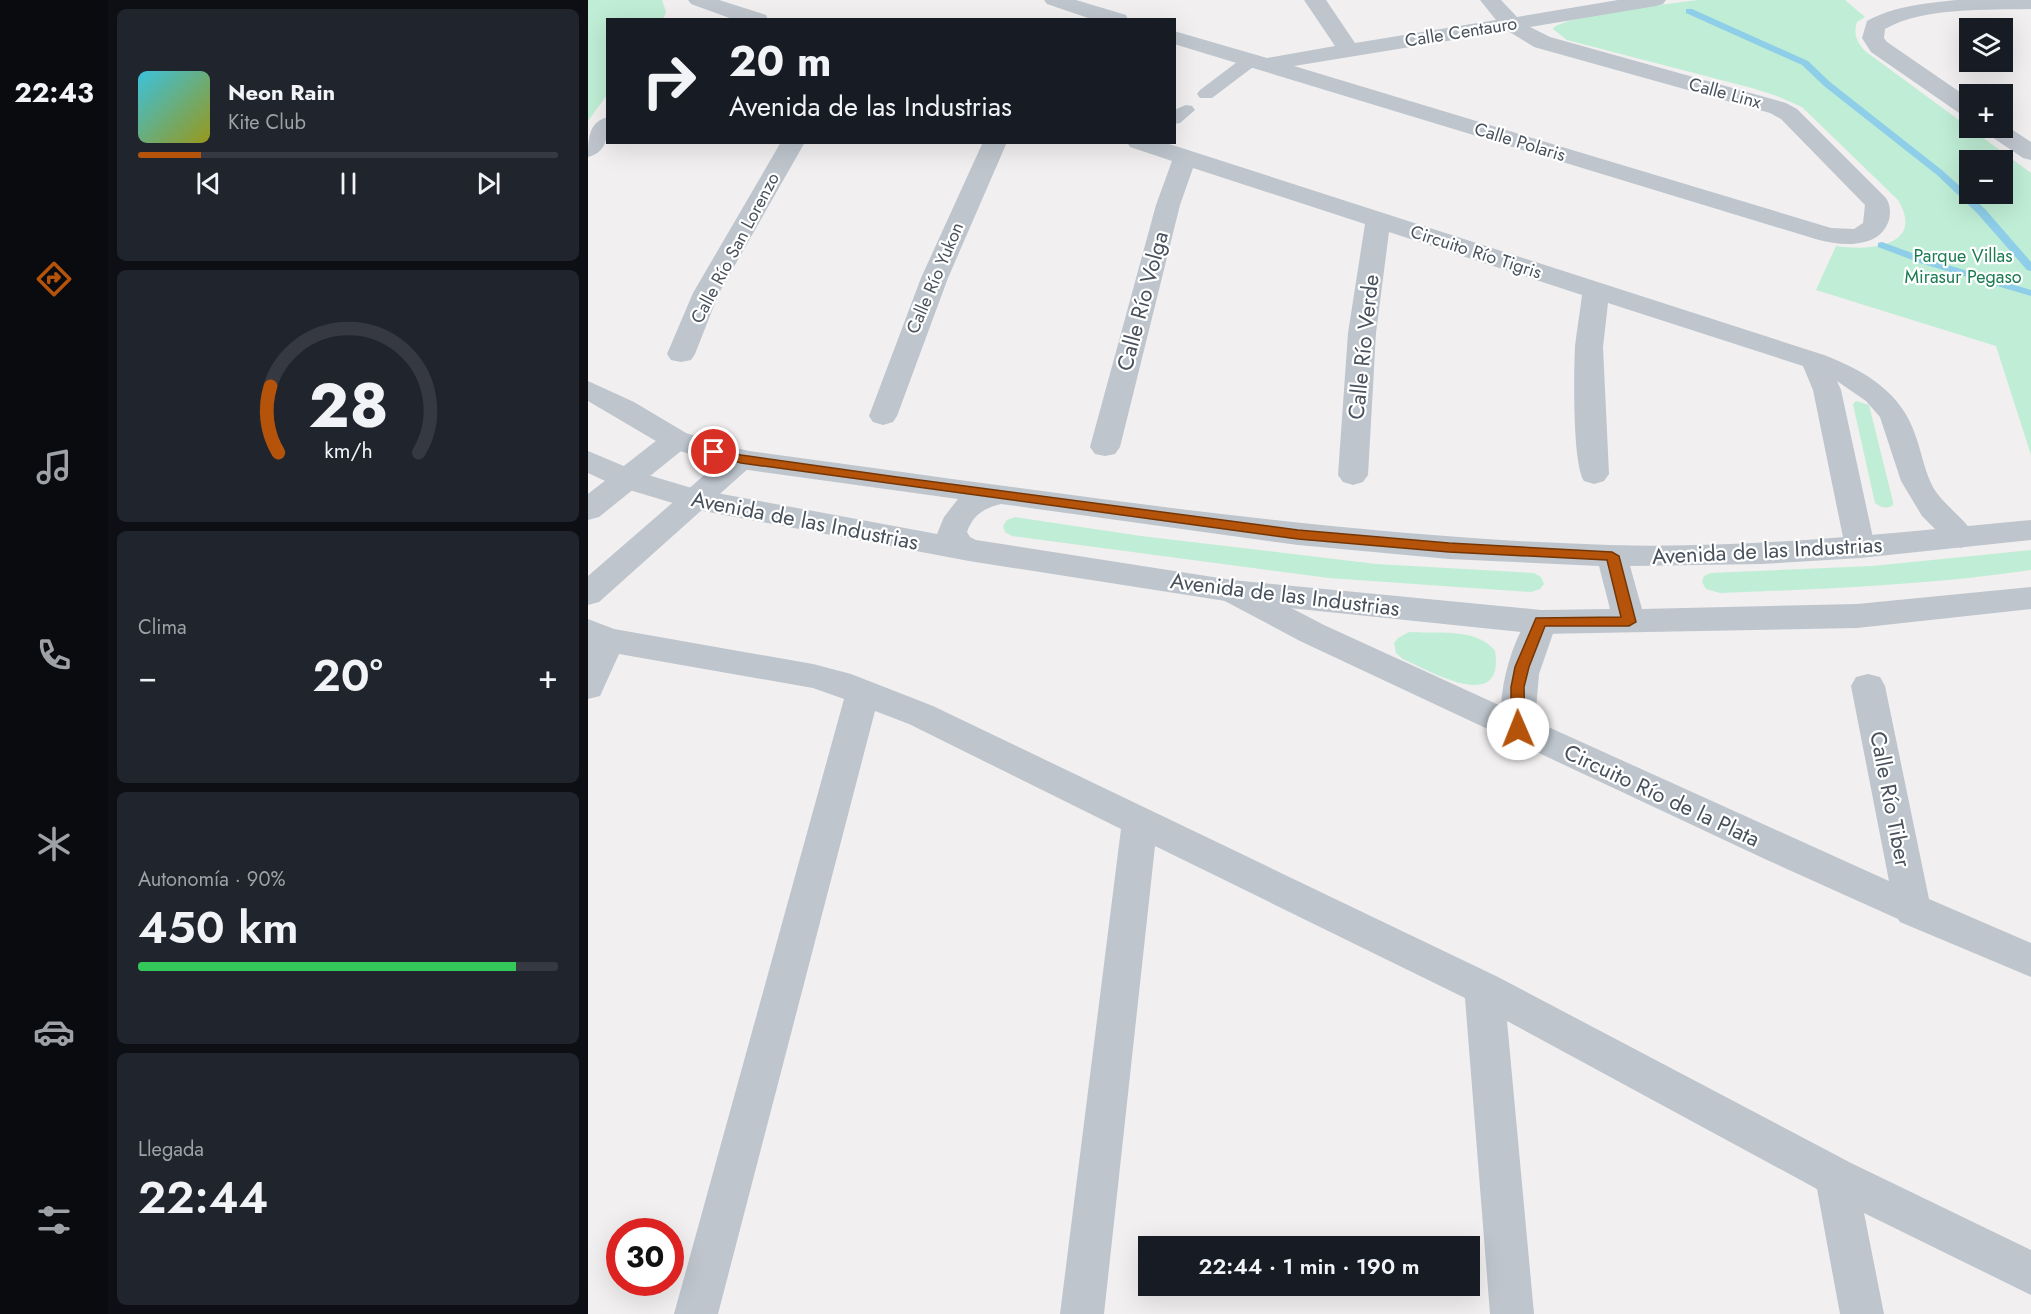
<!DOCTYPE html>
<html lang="es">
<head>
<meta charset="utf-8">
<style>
  :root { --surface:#171b24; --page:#20242c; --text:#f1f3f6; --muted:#9ea1a6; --line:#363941; --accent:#b45309 }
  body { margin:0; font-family:Jost,sans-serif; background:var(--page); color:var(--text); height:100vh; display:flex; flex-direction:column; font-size:22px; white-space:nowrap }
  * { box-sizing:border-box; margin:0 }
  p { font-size:20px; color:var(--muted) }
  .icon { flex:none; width:33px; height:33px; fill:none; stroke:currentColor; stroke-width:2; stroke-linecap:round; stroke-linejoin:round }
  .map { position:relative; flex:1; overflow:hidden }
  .side { display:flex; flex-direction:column; gap:9px; padding:9px; background:#0d0f14; width:480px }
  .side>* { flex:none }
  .guide { position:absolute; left:18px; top:18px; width:570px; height:126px; border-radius:0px; box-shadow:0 6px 24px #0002; background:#171b24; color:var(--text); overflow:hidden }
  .tools { position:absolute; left:1371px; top:18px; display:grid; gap:12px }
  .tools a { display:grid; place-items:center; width:54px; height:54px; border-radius:0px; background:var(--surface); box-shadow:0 6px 24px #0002; font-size:30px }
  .speed { position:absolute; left:18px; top:1218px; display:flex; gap:12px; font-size:30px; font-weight:700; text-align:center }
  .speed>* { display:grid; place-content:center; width:78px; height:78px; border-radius:50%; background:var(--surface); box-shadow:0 6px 24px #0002; line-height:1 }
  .speed .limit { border:9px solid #d22; background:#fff; color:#111 }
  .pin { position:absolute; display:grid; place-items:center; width:51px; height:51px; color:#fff; margin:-26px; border:3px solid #fff; border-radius:50%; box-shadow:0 2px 6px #0007 }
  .me { position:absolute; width:66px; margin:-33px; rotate:359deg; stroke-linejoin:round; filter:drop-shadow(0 0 4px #0008) }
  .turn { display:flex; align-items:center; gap:21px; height:126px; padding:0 24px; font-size:27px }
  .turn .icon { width:78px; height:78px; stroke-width:2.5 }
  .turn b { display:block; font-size:42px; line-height:51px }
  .big { font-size:45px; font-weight:600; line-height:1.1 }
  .side .card { flex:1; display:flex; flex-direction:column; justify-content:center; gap:9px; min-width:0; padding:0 21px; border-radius:9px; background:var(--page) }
  .side .dial { align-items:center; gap:0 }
  .dial svg { height:156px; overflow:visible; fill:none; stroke:var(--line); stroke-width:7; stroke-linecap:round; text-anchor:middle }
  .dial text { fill:var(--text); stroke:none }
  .song { display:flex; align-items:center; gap:18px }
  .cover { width:72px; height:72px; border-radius:9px; background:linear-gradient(135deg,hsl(190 70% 55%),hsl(60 70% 35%)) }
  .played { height:6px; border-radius:3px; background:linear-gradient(90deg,var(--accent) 15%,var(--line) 15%) }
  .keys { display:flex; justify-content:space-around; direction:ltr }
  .heat { display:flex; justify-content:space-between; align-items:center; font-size:33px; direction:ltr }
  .charge { height:9px; border-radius:4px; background:linear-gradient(90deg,#34c759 90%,var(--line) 0) }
  .trip { position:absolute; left:550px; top:1236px; width:342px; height:60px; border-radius:0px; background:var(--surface); box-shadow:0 6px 24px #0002; font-weight:600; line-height:60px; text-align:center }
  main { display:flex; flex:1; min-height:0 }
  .tab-bar { display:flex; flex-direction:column; width:108px; justify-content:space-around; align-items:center; background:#090b0e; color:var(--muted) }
  .tab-bar .icon { width:42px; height:42px }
  .tab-bar .selected { color:var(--accent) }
  .tab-bar b { font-size:27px; color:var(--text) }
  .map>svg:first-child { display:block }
</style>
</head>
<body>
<main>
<nav class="tab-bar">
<b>22:43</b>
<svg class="icon selected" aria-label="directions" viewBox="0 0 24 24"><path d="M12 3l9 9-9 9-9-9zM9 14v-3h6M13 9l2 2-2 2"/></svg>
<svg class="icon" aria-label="music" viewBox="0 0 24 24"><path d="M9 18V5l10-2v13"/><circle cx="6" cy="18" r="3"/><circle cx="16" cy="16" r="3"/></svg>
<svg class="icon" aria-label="phone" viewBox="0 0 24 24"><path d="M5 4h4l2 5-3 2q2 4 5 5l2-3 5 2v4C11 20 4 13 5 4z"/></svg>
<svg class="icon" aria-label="climate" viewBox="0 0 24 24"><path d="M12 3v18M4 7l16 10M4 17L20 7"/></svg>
<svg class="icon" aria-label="car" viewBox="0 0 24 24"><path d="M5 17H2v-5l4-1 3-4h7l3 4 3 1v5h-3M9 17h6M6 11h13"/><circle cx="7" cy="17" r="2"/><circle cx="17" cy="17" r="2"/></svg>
<svg class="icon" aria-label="filters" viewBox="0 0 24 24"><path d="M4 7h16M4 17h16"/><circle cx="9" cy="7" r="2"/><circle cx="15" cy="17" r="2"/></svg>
</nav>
<section class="side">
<div class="card">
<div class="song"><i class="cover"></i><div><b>Neon Rain</b><p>Kite Club</p></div></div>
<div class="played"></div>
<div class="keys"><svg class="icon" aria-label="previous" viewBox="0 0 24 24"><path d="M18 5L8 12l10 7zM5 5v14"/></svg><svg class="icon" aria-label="pause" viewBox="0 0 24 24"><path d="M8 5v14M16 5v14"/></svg><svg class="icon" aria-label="next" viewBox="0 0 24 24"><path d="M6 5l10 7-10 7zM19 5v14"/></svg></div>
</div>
<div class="card dial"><svg viewBox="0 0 100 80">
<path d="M14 69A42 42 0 1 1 86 69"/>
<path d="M14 69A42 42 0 0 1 10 35" stroke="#b45309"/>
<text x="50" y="56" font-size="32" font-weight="700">28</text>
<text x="50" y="72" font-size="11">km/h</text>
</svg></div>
<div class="card"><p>Clima</p>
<div class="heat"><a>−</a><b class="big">20°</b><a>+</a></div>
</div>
<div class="card"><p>Autonomía · 90%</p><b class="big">450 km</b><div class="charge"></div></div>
<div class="card"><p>Llegada</p><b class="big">22:44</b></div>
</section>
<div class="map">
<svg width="1443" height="1314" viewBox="0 0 1443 1314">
  <rect width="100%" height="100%" fill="#f1efef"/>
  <g fill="#bfedd5" fill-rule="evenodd">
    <polygon points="0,0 74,0 78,12 75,19 20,20 19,95 0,121"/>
    <path d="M1110 0H1257L1277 17 1269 22C1265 34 1269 42 1277 51L1443 173V455L1408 346 1228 290 1248 246C1280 251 1338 247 1310 200L1214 107 1189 96 1164 88 979 40 965 29C971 16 1089 3 1110 0ZM1382 160H1414V194H1382Z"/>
    <path d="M1268 401 1281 405 1305 502V505C1298 510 1293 507 1287 503L1265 404Z"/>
    <polygon points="427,517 553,536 788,564 946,573 953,577 956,584 952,589 943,592 741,578 424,536 417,532 415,526 419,520"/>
    <path d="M1443 550V570C1340 585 1236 589 1132 593L1118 589 1114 582 1116 576 1123 573 1285 566Z"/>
    <path d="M821 632C848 634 889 627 907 651 917 715 842 671 815 659L808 653 806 643 810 638Z"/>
  </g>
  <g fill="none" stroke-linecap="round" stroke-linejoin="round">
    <g fill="#8ecee8" fill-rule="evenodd">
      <polygon points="1098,9 1104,9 1220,61 1242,82 1355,171 1397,209 1443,262 1443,271 1439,270 1389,213 1349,175 1236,86 1214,65 1098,13"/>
      <polygon points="1294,242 1343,260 1443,290 1443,296 1335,264 1290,247 1290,243"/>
    </g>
    <g fill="#bec5cd" fill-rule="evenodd">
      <polygon points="663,55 669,56 672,60 669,64 624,98 612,98 609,94 612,90 657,56"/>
      <polygon points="598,105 604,106 607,110 592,123 586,124 586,110"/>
    </g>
    <g fill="#bec5cd" fill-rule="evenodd">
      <polygon points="100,0 131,0 178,15 180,20 147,20 103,4"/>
      <polygon points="456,0 488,0 538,15 540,20 506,20 459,4"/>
      <path d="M716 0H738L767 43 908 20 892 0H913L929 17 1030 0H1078L1075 4 1068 6 942 27 962 37 1198 103 1209 109 1298 198C1302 204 1303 212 1301 220 1292 249 1254 246 1231 240L586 44V31L679 58 747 46ZM920 31 946 47 1182 113 1193 119 1277 205 1275 223 1266 229 1243 228 706 66Z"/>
      <path d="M1369 0H1443V9C1400 10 1335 7 1297 29L1296 38 1299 42 1382 99V117L1374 115 1283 52 1274 38 1279 21C1306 6 1339 3 1369 0Z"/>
      <path d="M20 117C20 134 20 152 0 157 0 140 0 122 20 117Z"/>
      <polygon points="1414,123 1443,142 1443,160 1435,158 1398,133 1394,128 1414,128"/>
      <polygon points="193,142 217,142 131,293 107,354 103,360 93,362 83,360 79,354 105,293"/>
      <polygon points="395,142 419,142 360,278 309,416 305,422 295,425 285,422 281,416 333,278"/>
      <path d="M539 142H575L1236 355C1277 371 1314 392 1328 437 1334 454 1337 473 1346 489 1358 507 1377 519 1388 537L1384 544 1373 548 1362 544 1334 516 1313 481 1292 417 1278 401 1249 381 1253 390 1287 547 1283 555 1272 558 1261 555 1257 547 1225 390 1215 366 1020 303 1015 347 1021 474 1016 481 1006 484 996 481C984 463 986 370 987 346 989 329 992 312 994 295L801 232 788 333 780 475 775 482 765 485 755 482 750 475 760 333 777 224 605 168 592 205 532 447 527 454 517 456 507 454 502 447 568 205 584 161 542 147Z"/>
      <polygon points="88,431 98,433 103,440 98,447 11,517 0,520 0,494 78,433"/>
      <polygon points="153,449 163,452 168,459 163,466 11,602 0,605 0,576 143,452"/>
      <path d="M644 580 655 583 736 625 913 706C915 674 925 642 942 614L953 610 964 614 969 622 951 674 947 721 1301 881 1263 686 1268 677 1280 674 1292 677 1297 686 1341 899 1443 943V977L1312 922 1310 919 1179 860 712 641 633 599 628 591 633 583Z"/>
      <polygon points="0,619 26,629 225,664 263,674 345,706 910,977 1263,1163 1443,1250 1443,1295 1276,1213 1296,1314 1252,1314 1229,1189 919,1021 946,1314 902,1314 877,998 567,846 516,1314 472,1314 533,829 321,724 287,711 130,1314 86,1314 256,699 225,688 31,654 12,696 0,699"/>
    </g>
    <path fill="#bec5cd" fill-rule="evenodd" d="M0 381 46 402 98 433 154 450C442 488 730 536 1021 545 1162 549 1303 533 1443 520V540L1272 558 1174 564 1042 566 1054 609 1269 604 1443 587V609L1269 628 953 634 644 602 381 561 105 509 28 486 0 473V451L50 472 107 489 349 534 356 517 370 499 153 469 78 447 0 401ZM413 504 710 545 861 559 1011 566 1022 609 953 610 644 580 388 540 382 537 379 532C385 515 396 508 413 504Z"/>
  </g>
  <polygon fill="#b45309" stroke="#753606" stroke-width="1.5" points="126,448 153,455 309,477 710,530 861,543 1024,552 1031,556 1048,622 1041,626 957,626 941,667 936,687 937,729 930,734 923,729 923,687 927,667 948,618 1033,617 1019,560 861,552 710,539 153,463 122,454 122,449"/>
  <g text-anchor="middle" stroke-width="4.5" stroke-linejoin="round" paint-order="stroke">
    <g font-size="18" fill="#48515c" stroke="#fff">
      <text transform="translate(873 32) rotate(-9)" y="6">Calle Centauro</text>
      <text transform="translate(1137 93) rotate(15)" y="6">Calle Linx</text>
      <text transform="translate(932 142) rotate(17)" y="6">Calle Polaris</text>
      <text transform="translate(147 248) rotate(-62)" y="6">Calle Río San Lorenzo</text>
      <text transform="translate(888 252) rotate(18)" y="6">Circuito Río Tigris</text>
      <text transform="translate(347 278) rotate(-67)" y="6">Calle Río Yukon</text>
    </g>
    <g font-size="18" fill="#1b7b52" stroke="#fff">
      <text x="1375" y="262">Parque Villas<tspan x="1375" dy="21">Mirasur Pegaso</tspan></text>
    </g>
    <g font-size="22" fill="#48515c" stroke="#fff">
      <text transform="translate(554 301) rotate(-75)" y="8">Calle Río Volga</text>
      <text transform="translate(775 347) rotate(-84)" y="8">Calle Río Verde</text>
      <text transform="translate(217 520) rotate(11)" y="8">Avenida de las Industrias</text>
      <text transform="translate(1179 550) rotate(-3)" y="8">Avenida de las Industrias</text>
      <text transform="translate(697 594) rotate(7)" y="8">Avenida de las Industrias</text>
      <text transform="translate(1074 795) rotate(25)" y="8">Circuito Río de la Plata</text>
      <text transform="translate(1303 799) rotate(79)" y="8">Calle Río Tiber</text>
    </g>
  </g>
</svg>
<div class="tools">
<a><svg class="icon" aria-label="layers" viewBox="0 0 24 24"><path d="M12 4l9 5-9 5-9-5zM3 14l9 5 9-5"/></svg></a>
<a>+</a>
<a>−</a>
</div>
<div class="speed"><div class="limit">30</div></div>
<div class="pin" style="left:126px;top:452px;background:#d93025"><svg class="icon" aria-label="arrive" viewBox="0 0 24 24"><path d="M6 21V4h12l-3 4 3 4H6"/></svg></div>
<svg class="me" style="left:930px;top:729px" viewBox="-20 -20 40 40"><circle r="19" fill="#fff"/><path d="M0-13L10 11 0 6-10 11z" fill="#b45309"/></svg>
<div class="trip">22:44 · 1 min · 190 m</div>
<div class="guide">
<div class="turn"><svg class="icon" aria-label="right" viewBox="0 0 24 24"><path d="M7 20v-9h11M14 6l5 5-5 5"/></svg><div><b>20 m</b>Avenida de las Industrias</div></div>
</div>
</div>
</main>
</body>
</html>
